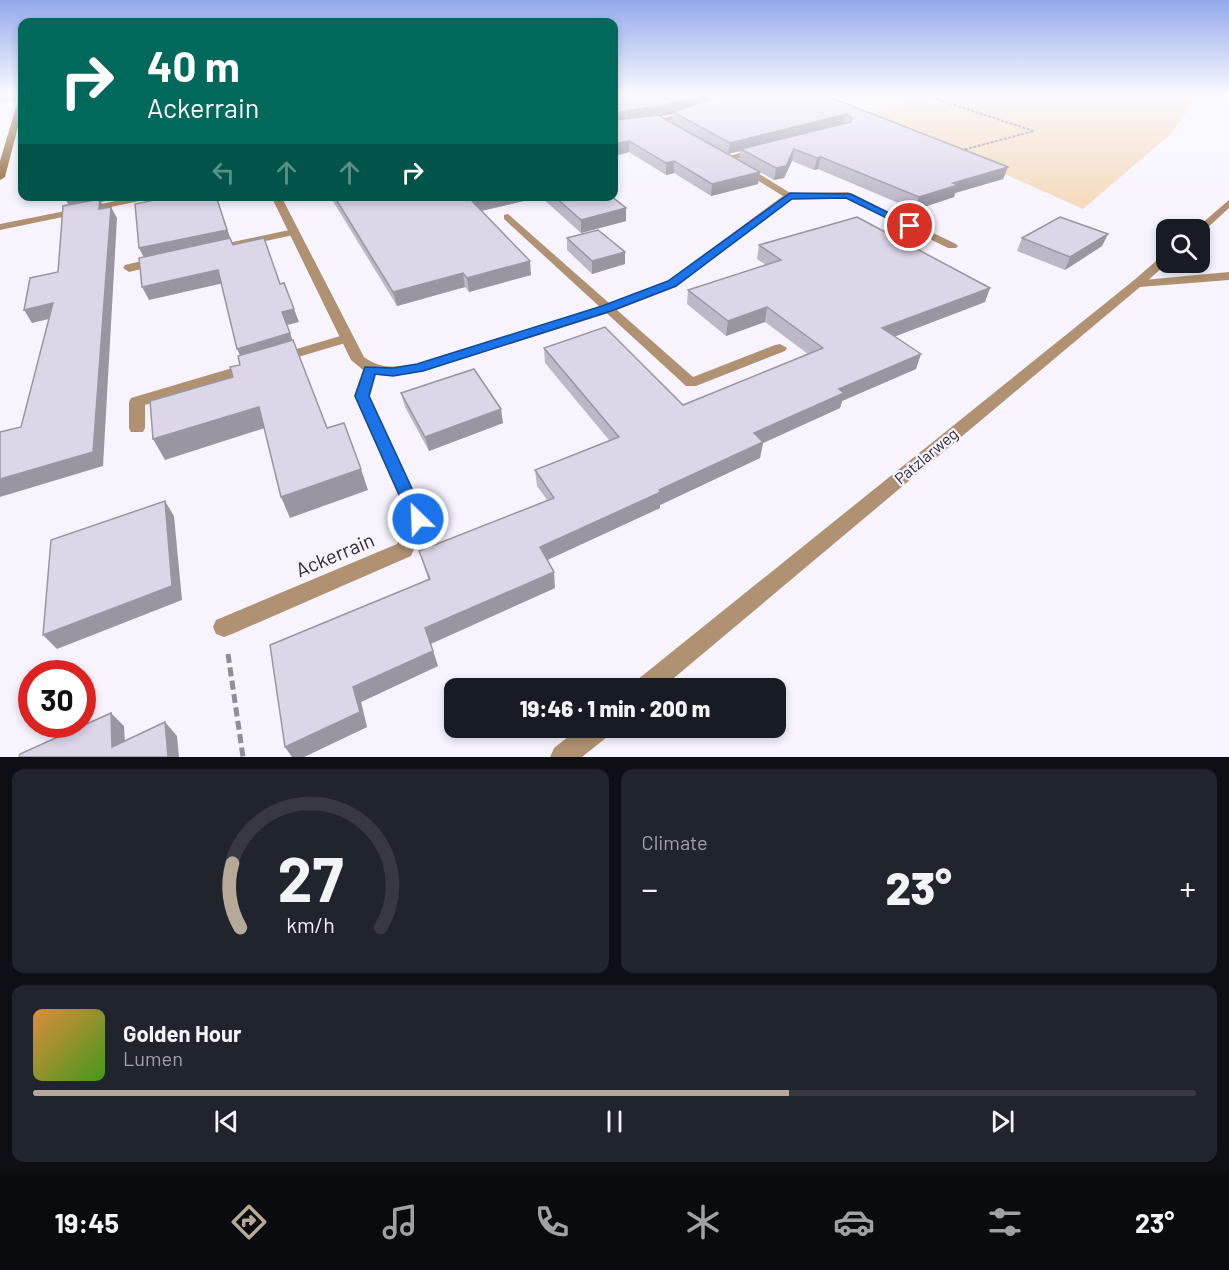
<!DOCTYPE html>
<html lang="en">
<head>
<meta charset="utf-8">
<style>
  :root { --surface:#171b24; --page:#20242c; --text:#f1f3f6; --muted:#9ea1a6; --line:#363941; --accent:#b7a998 }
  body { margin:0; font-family:Barlow,sans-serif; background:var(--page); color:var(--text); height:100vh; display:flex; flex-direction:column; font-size:22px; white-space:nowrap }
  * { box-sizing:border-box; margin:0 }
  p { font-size:20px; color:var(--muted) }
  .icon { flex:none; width:33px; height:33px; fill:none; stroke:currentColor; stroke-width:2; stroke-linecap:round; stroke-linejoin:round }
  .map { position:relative; height:757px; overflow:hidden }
  .details { display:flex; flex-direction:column; gap:12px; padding:12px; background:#0d0f14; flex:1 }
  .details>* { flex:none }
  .hud { position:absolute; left:18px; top:18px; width:600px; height:183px; border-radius:12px; box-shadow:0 3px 9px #0003; background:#00695c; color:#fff; overflow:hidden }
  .controls { position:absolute; left:1156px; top:219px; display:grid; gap:12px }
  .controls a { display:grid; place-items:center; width:54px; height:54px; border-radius:12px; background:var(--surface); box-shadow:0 3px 9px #0003; font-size:30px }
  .speed { position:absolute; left:18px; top:660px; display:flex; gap:12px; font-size:30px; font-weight:700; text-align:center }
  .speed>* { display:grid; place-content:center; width:78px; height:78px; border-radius:50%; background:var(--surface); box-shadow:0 3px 9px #0003; line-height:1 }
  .speed .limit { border:9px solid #d22; background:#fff; color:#111 }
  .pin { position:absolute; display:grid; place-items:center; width:51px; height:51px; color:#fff; margin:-26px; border:3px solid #fff; border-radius:50%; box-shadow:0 2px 6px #0007 }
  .me { position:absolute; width:66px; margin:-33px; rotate:336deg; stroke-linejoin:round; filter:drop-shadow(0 0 4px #0008) }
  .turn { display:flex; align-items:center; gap:21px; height:126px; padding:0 30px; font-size:27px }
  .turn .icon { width:78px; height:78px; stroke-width:2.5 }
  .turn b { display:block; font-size:42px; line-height:51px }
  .lanes { display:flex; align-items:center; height:57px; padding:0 30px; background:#0003; justify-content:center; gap:30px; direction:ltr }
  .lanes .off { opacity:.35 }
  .big { font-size:45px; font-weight:800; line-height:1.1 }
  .details .tile { flex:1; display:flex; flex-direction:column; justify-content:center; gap:9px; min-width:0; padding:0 21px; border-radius:12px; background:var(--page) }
  .details .dial { align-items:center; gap:0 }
  .dial svg { height:156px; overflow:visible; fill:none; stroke:var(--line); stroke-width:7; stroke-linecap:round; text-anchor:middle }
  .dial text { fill:var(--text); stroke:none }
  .song { display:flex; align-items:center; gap:18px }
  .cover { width:72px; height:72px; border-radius:9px; background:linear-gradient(135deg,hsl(30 70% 55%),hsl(100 70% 35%)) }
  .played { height:6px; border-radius:3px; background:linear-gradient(90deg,var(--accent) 65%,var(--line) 65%) }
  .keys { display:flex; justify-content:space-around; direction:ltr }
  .heat { display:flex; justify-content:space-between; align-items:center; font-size:33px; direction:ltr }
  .details .tiles { flex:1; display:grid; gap:12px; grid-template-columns:1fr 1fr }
  .tile:last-child { grid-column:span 2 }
  .trip { position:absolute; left:444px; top:678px; width:342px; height:60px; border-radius:12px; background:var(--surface); box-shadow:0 3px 9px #0003; font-weight:800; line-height:60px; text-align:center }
  .tab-bar { display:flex; height:96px; justify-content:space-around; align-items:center; background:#090b0e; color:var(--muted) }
  .tab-bar .icon { width:42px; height:42px }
  .tab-bar .selected { color:var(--accent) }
  .tab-bar b { font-size:27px; color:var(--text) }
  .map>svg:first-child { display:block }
</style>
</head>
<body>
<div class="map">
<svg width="1229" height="757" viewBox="0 0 1229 757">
  <rect width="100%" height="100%" fill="#f7f4ff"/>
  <polygon fill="#f6dbbf" points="940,95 967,95 1015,108 971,95 1197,95 1173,132 1083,209 868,113"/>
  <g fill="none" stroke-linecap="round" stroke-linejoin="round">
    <polyline stroke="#8f8d95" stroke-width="2" stroke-dasharray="3 1.5" stroke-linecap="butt" points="924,95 1034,131 959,151"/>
    <polyline stroke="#8f8d95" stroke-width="5" stroke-dasharray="9 4.5" stroke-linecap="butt" points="228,654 243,757"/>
    <g fill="#b09272" fill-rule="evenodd">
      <polygon points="760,147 764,150 763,152 728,161 723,158"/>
      <polygon points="848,192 956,244 958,246 956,248 948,248 846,198 790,199 785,196 790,193"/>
      <polygon points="1229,200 1229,208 1203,232 1200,233 1200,230 1194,230"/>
      <polygon points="508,214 693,377 775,345 780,344 787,348 785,351 696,386 686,386 504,219 504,215"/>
      <polygon points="294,229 298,230 298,234 214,252 208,249 214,246"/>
      <polygon points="1167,253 1168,262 1141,287 1133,287 1131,284 1133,281 1163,255"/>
      <polygon points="158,257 164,261 162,264 129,272 123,268 125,265"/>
      <polygon points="347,334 354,338 352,341 278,363 271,359 273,356"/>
      <polygon points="249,363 254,365 256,368 254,371 145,405 145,428 143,432 131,432 129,428 129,402 131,398"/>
    </g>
    <g fill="#b09272" fill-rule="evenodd">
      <polygon points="22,95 22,99 0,102 0,98"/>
      <polygon points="691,111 695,113 694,115 660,123 614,129 614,125 660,119"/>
      <path d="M739 165H745L795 196 676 287 612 312 424 371 394 376 376 375 370 396 427 519 411 556 232 634 224 637 216 634 213 627 216 620 397 544 409 519 354 396 363 370 351 360 271 196H281L364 357C381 370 397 367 417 364L602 306 668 281 783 196 739 169Z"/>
      <polygon points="141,196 164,196 0,230 0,224"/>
      <polygon points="1229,272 1229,280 1140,287 662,688 634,688 637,680 1133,281"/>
      <polygon points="579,728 610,728 607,737 582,757 550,757 554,748"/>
    </g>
    <polygon fill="#8c6230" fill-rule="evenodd" points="19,97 22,97 22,111 5,177 0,180 0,161"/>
  </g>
  <g fill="#bcb8c8" fill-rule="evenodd">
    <path d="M614 95 831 98 1008 167 1003 179 955 193 954 197 915 210 818 169 814 170 792 161 784 178 774 180 760 172 758 184 711 196 674 173 666 175 629 152 614 156ZM673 114 672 123 728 154 740 151 739 160 660 116Z"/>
    <polygon points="317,196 611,196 626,208 626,221 581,233 541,197 481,211 531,275 469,292 465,287 397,306 331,198 320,200"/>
    <polygon points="1108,234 1102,246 1065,270 1017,251 1022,238"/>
    <polygon points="567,238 625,252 625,264 592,274 567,250"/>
    <polygon points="759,245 985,302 895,336 916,369 842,401 840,408 763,443 760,458 660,505 660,508 547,560 555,588 431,644 438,666 361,702 367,727 304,757 292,757 285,747 428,579 419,551 547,500 537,486 535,470 609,440 545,363 544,348 683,405 808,354 765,322 726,336 687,304 688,290 766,265 757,259"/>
    <polygon points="401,393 503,423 429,451 405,407"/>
  </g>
  <g fill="#9996a2">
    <polygon points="700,95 729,95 673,112 673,114 669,115 614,123 614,112"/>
    <polygon points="846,114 843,125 741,149 740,151 728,154 730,143"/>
    <polygon points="629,141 629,152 614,156 614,144"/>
    <polygon points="794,149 792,161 784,178 774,180 776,168"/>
    <polygon points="821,157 818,169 814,170 817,158"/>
    <polygon points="674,161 674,173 666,175 666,163"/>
    <polygon points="1008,167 1003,179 955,193 954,197 915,210 919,197 953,183"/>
    <polygon points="760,172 758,184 711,196 712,184"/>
    <polygon points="72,196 107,196 106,201 101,202 106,210 70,208 65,198"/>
    <polygon points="216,196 231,240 144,258 139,248"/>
    <polygon points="319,196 331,196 331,198 320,200"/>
    <polygon points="487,196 541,196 541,197 472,213 471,200"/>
    <polygon points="111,207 117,218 103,466 0,497 0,479"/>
    <polygon points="626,208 626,221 581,233 581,220"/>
    <polygon points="1108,234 1102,246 1065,270 1070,257"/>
    <polygon points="625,252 625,264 592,274 592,261"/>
    <polygon points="530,261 531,275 469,292 467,278"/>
    <polygon points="218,270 224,283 149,300 142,287"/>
    <polygon points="463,273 465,287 397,306 393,292"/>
    <polygon points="990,288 985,302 878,343 882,328"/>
    <polygon points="53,303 61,316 32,323 24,310"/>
    <polygon points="767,307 765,322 726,336 728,321"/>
    <polygon points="294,309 299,322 287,325 282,312"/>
    <polygon points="290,333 295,347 243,362 237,349"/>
    <polygon points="921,354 916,369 842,401 840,408 763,443 760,458 660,505 660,508 541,563 540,547 659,490 754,433 839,389"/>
    <polygon points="259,407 268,427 165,460 153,439"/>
    <polygon points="501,409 503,423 429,451 425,437"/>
    <polygon points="361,469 368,490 290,518 281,497"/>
    <polygon points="165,501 174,516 182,600 57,649 43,635"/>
    <polygon points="554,572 555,588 430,644 425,628"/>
    <polygon points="433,651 438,666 361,702 367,727 304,757 292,757 285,747 353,687"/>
    <polygon points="111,713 124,726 126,757 112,747"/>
    <polygon points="165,722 177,736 179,757 168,757"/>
  </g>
  <g fill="#dbd6e8" stroke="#9996a2" stroke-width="1.5">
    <polygon points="614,95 700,95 670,104 614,113"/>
    <polygon points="724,95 824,95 1008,167 953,183 958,185 919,197 821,157 817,158 794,149 786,166 776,168 741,149 850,122 852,118 846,114 730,143 673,112"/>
    <polygon points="658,115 760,172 712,184 674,161 666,163 629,141 614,144 614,120"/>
    <polygon points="174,196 216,196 227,230 139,248 135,204"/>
    <polygon points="334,196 487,196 471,200 530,261 467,278 463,273 393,292"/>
    <polygon points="554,196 611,196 626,208 581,220"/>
    <polygon points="100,199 99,209 111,207 93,452 0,479 0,432 21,427 53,303 24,310 30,278 58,272 63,206"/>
    <polygon points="857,217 990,288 882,328 921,354 839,389 844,393 754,433 763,442 659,490 661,492 540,547 554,572 425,628 433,651 353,687 360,712 285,747 270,645 430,579 419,551 554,498 535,470 619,437 544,348 605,327 683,405 823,348 767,307 728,321 688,290 781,260 759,245"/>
    <polygon points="1060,217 1108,234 1070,257 1022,238"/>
    <polygon points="598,230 625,252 592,261 567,238"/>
    <polygon points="230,238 233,245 264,238 280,284 284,283 294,309 282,312 290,333 237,349 218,270 142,287 139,258"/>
    <polygon points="293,340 327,428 344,423 361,469 281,497 259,407 153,439 150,401 233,377 230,367 240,365 238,356"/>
    <polygon points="474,369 501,409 425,437 401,393"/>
    <polygon points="165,501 172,586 43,635 51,540"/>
    <polygon points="111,713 112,747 165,722 168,757 19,757 20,754"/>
  </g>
  <linearGradient id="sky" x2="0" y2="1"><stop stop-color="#93a9eb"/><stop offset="0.47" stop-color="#fbfaff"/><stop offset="1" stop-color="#fbfaff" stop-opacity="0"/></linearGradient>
  <rect width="1229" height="201" fill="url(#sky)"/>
  <polygon fill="#1a73e8" stroke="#114b97" stroke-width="1.5" points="790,193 851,194 915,226 907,228 846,198 792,199 676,286 611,311 423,371 393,376 375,374 369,396 426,519 424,524 418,526 412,524 355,396 365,367 393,368 417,364 602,306 668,281"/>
  <g text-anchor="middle" stroke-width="4.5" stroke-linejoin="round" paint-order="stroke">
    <g font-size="16" fill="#2d2c32" stroke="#f7f4ff">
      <text transform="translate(926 456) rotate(-40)" y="6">Patzlarweg</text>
    </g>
    <g font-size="20" fill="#2d2c32" stroke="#f7f4ff">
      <text transform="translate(335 555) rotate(-23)" y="7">Ackerrain</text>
    </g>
  </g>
</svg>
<div class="controls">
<a><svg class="icon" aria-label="search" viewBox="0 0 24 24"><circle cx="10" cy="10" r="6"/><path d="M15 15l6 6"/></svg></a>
</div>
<div class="speed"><div class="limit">30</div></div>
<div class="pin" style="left:910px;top:226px;background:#d93025"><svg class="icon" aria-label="arrive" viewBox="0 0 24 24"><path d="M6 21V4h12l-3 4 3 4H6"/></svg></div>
<svg class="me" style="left:418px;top:519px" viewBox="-20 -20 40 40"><circle r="17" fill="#1a73e8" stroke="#fff" stroke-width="3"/><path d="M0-11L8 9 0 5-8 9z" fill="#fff"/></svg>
<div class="trip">19:46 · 1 min · 200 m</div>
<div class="hud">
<div class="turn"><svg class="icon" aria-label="right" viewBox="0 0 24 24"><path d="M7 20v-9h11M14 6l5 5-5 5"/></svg><div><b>40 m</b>Ackerrain</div></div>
<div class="lanes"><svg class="icon off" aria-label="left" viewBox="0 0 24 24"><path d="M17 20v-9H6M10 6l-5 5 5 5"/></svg><svg class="icon off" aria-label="ahead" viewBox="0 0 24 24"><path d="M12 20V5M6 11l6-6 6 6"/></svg><svg class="icon off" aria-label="ahead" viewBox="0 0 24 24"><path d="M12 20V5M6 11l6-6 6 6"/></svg><svg class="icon" aria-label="right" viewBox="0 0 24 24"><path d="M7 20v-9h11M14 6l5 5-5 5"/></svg></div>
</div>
</div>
<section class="details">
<div class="tiles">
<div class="tile dial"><svg viewBox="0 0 100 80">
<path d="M14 69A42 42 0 1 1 86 69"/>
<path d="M14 69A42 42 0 0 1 10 36" stroke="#b7a998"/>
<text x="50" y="56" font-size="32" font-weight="700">27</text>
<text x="50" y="72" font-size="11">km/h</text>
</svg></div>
<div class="tile"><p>Climate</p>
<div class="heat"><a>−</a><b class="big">23°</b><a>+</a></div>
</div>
<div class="tile">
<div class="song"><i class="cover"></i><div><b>Golden Hour</b><p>Lumen</p></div></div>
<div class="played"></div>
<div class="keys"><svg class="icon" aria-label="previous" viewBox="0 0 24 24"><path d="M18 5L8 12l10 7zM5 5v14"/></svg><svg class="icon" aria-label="pause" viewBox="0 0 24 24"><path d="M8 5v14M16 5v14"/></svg><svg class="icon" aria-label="next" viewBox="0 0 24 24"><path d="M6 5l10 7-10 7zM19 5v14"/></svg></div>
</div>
</div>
</section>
<nav class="tab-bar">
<b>19:45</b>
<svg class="icon selected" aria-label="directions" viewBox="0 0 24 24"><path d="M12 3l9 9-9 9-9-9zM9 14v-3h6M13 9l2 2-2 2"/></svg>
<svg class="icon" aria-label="music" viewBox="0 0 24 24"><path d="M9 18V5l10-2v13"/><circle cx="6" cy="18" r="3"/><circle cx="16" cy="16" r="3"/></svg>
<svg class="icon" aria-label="phone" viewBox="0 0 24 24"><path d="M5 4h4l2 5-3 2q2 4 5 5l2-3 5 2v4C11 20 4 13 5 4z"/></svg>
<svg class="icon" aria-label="climate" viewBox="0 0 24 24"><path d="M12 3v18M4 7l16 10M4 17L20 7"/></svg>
<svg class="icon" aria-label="car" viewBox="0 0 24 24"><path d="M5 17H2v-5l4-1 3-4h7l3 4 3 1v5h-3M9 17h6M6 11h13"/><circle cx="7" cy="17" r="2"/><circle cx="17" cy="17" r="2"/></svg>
<svg class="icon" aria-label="filters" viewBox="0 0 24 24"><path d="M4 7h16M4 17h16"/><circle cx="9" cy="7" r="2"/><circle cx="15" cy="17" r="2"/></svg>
<b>23°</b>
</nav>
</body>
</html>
